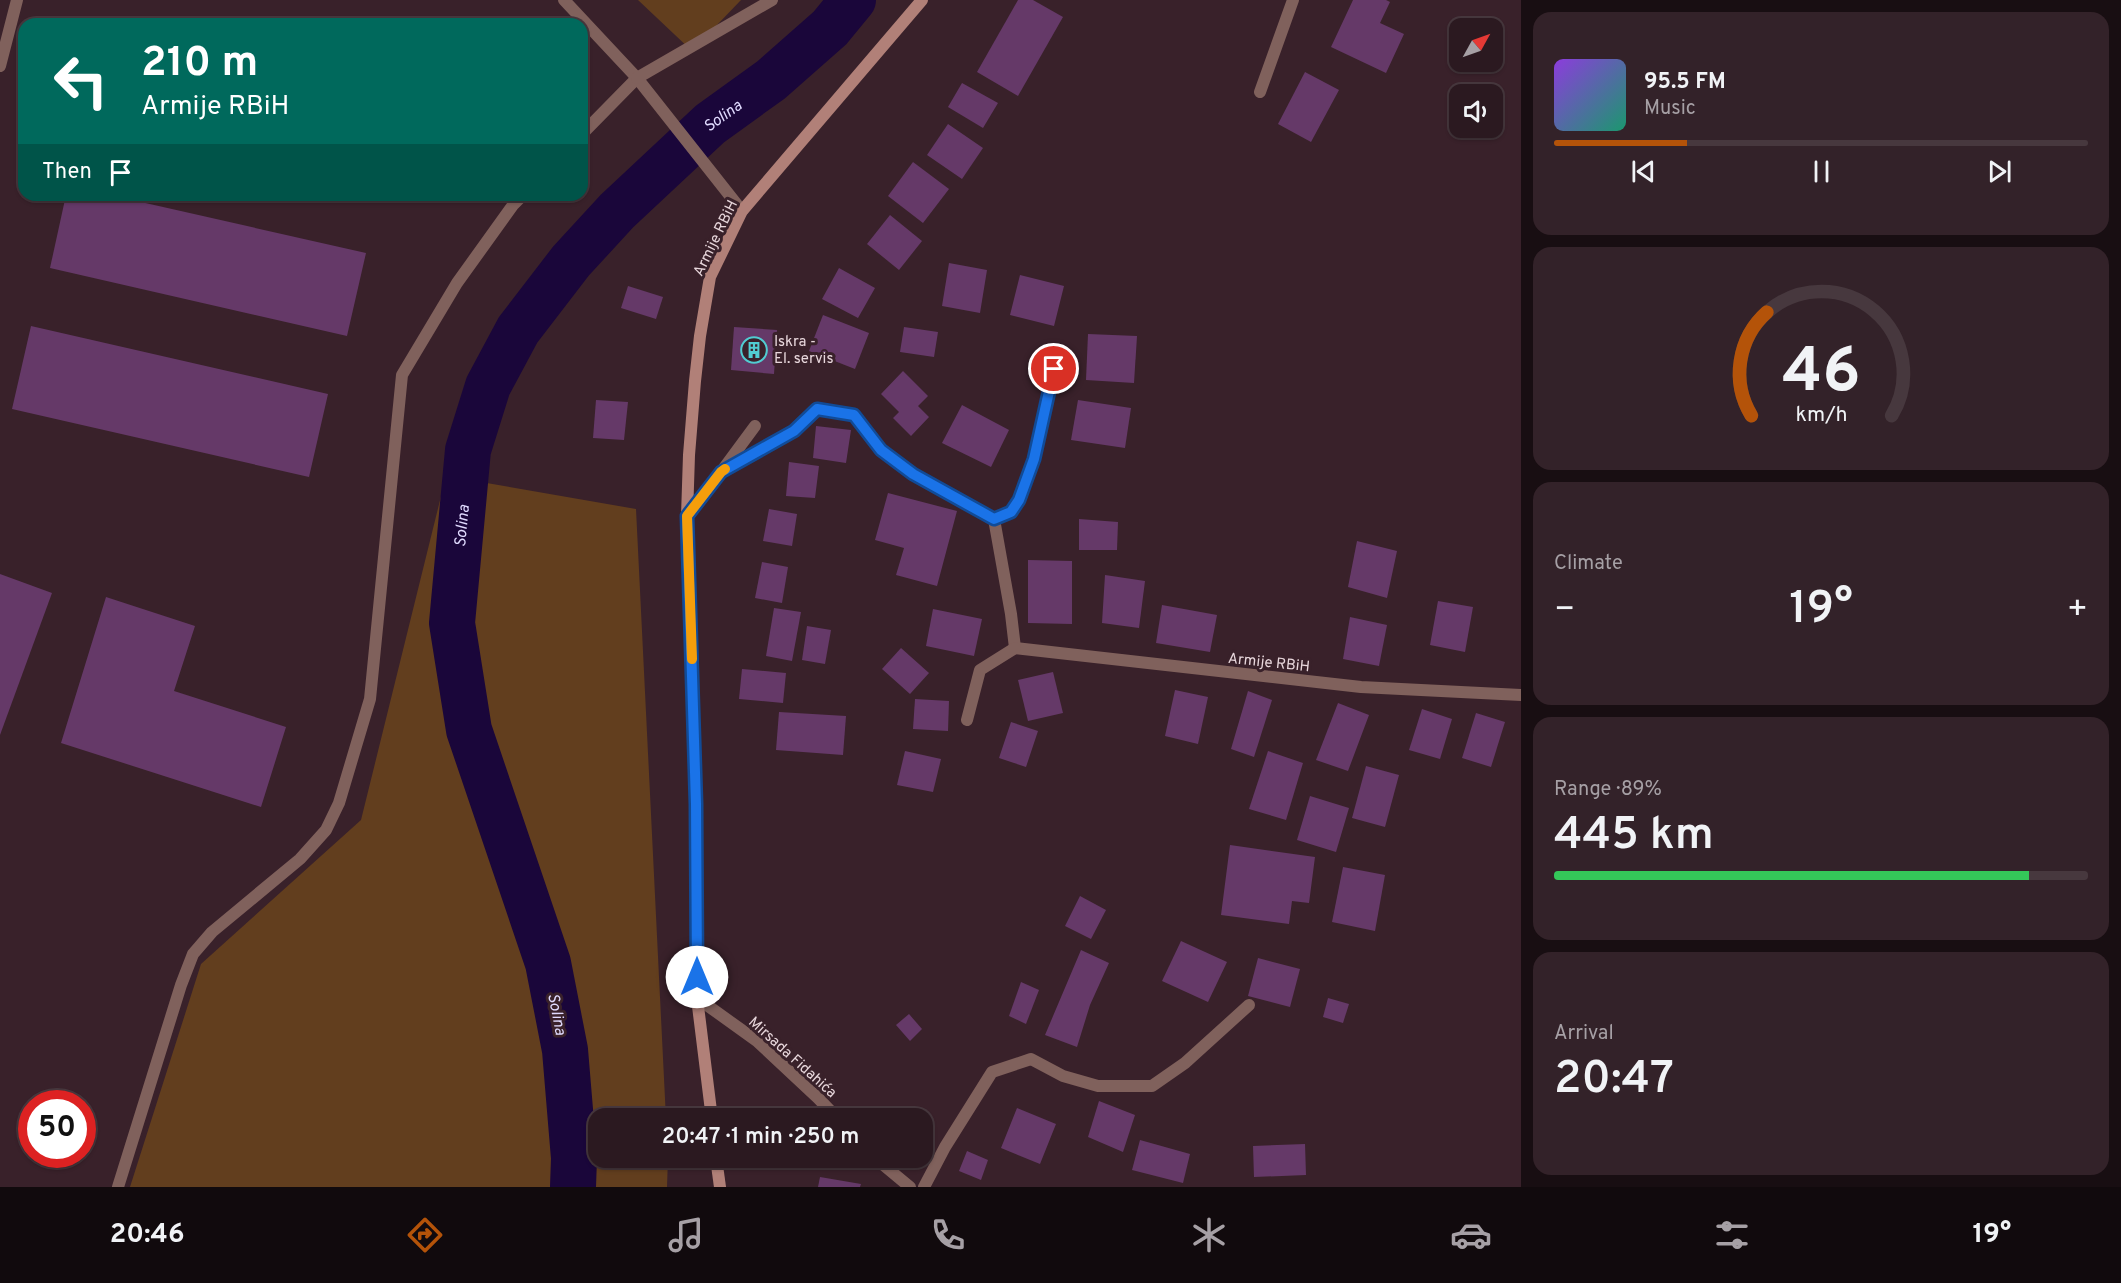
<!DOCTYPE html>
<html lang="en">
<head>
<meta charset="utf-8">
<style>
  :root { --surface:#2b1920; --page:#332229; --text:#f1f3f6; --muted:#a6a0a5; --line:#47383e; --accent:#b45309 }
  body { margin:0; font-family:Overpass,sans-serif; background:var(--page); color:var(--text); height:100vh; display:flex; flex-direction:column; font-size:22px; white-space:nowrap }
  * { box-sizing:border-box; margin:0 }
  p { font-size:20px; color:var(--muted) }
  .icon { flex:none; width:33px; height:33px; fill:none; stroke:currentColor; stroke-width:2; stroke-linecap:round; stroke-linejoin:round }
  .map { position:relative; flex:1; overflow:hidden }
  .side { display:flex; flex-direction:column; gap:12px; padding:12px; background:#180e12; width:600px }
  .side>* { flex:none }
  .hud { position:absolute; left:18px; top:18px; width:570px; height:183px; border-radius:18px; box-shadow:0 2px 4px #0004,0 0 0 2px var(--line); background:#00695c; color:#fff; overflow:hidden }
  .needle { width:39px; rotate:50deg }
  .buttons { position:absolute; left:1449px; top:18px; display:grid; gap:12px }
  .buttons a { display:grid; place-items:center; width:54px; height:54px; border-radius:12px; background:var(--surface); box-shadow:0 2px 4px #0004,0 0 0 2px var(--line); font-size:30px }
  .speed { position:absolute; left:18px; top:1090px; display:flex; gap:12px; font-size:30px; font-weight:700; text-align:center }
  .speed>* { display:grid; place-content:center; width:78px; height:78px; border-radius:50%; background:var(--surface); box-shadow:0 2px 4px #0004,0 0 0 2px var(--line); line-height:1 }
  .speed .limit { border:9px solid #d22; background:#fff; color:#111 }
  .pin { position:absolute; display:grid; place-items:center; width:51px; height:51px; color:#fff; margin:-26px; border:3px solid #fff; border-radius:50%; box-shadow:0 2px 6px #0007 }
  .me { position:absolute; width:66px; margin:-33px; rotate:0deg; stroke-linejoin:round; filter:drop-shadow(0 0 4px #0008) }
  .turn { display:flex; align-items:center; gap:21px; height:126px; padding:0 24px; font-size:27px }
  .turn .icon { width:78px; height:78px; stroke-width:2.5 }
  .turn b { display:block; font-size:42px; line-height:51px }
  .then { display:flex; align-items:center; height:57px; padding:0 24px; background:#0003; gap:12px; font-size:22px }
  .big { font-size:45px; font-weight:600; line-height:1.1 }
  .side .tile { flex:1; display:flex; flex-direction:column; justify-content:center; gap:9px; min-width:0; padding:0 21px; border-radius:18px; background:var(--page) }
  .side .dial { align-items:center; gap:0 }
  .dial svg { height:156px; overflow:visible; fill:none; stroke:var(--line); stroke-width:7; stroke-linecap:round; text-anchor:middle }
  .dial text { fill:var(--text); stroke:none }
  .song { display:flex; align-items:center; gap:18px }
  .cover { width:72px; height:72px; border-radius:9px; background:linear-gradient(135deg,hsl(270 70% 55%),hsl(160 70% 35%)) }
  .played { height:6px; border-radius:3px; background:linear-gradient(90deg,var(--accent) 25%,var(--line) 25%) }
  .keys { display:flex; justify-content:space-around; direction:ltr }
  .heat { display:flex; justify-content:space-between; align-items:center; font-size:33px; direction:ltr }
  .charge { height:9px; border-radius:4px; background:linear-gradient(90deg,#34c759 89%,var(--line) 0) }
  .trip { position:absolute; left:588px; top:1108px; width:345px; height:60px; border-radius:18px; background:var(--surface); box-shadow:0 2px 4px #0004,0 0 0 2px var(--line); font-weight:600; line-height:60px; text-align:center }
  .tab-bar { display:flex; height:96px; justify-content:space-around; align-items:center; background:#110a0d; color:var(--muted) }
  .tab-bar .icon { width:42px; height:42px }
  .tab-bar .on { color:var(--accent) }
  .tab-bar b { font-size:27px; color:var(--text) }
  main { display:flex; flex:1; min-height:0 }
  .map>svg:first-child { display:block }
</style>
</head>
<body>
<main>
<div class="map">
<svg width="1521" height="1187" viewBox="0 0 1521 1187">
  <rect width="100%" height="100%" fill="#39212a"/>
  <g fill="#623e1e">
    <polygon points="638,0 741,0 692,51"/>
    <polygon points="446,476 636,509 666,1119 598,1119 598,1158 668,1158 667,1187 130,1187 201,964 361,820"/>
  </g>
  <g fill="none" stroke-linecap="round" stroke-linejoin="round">
    <path stroke="#1a063a" stroke-width="46" id="s1" d="M573 1187 574 1158 565 1050 548 963 469 730 452 623 468 450 488 386 518 330 571 261 617 211 710 124 771 80 830 28 853 0"/>
  </g>
  <g fill="#653968">
    <polygon points="1018,0 1033,0 1063,17 1018,96 977,72"/>
    <polygon points="1353,0 1386,0 1390,2 1380,23 1404,34 1386,73 1331,47"/>
    <polygon points="1305,72 1339,90 1311,142 1278,124"/>
    <polygon points="962,83 998,103 983,128 948,107"/>
    <polygon points="948,124 983,148 962,179 927,155"/>
    <polygon points="913,162 949,189 923,223 888,196"/>
    <polygon points="66,195 110,195 366,253 347,336 50,268"/>
    <polygon points="890,215 922,241 899,270 867,244"/>
    <polygon points="949,263 987,270 980,313 942,306"/>
    <polygon points="839,268 875,288 858,318 822,299"/>
    <polygon points="1020,275 1064,286 1054,326 1010,315"/>
    <polygon points="628,286 663,297 656,319 621,308"/>
    <polygon points="823,315 869,333 855,369 809,351"/>
    <polygon points="31,326 328,394 309,477 12,409"/>
    <polygon points="734,327 777,330 774,374 731,370"/>
    <polygon points="904,327 938,332 934,357 900,352"/>
    <polygon points="1088,334 1137,336 1134,383 1086,380"/>
    <polygon points="903,371 928,396 918,406 929,417 911,436 893,418 899,412 881,394"/>
    <polygon points="596,400 628,402 624,440 593,438"/>
    <polygon points="1078,400 1131,408 1125,448 1071,440"/>
    <polygon points="962,405 1009,430 991,467 942,443"/>
    <polygon points="816,426 851,430 846,463 813,458"/>
    <polygon points="789,462 819,466 815,498 786,496"/>
    <polygon points="888,493 957,511 937,586 896,575 904,548 875,540"/>
    <polygon points="769,509 797,514 792,546 763,541"/>
    <polygon points="1079,519 1118,522 1117,550 1079,550"/>
    <polygon points="1357,541 1397,551 1387,598 1348,587"/>
    <polygon points="1028,560 1072,561 1072,624 1028,623"/>
    <polygon points="762,562 788,567 782,603 755,598"/>
    <polygon points="0,574 52,593 0,735"/>
    <polygon points="1105,575 1145,581 1139,628 1102,623"/>
    <polygon points="106,597 195,626 174,691 286,727 261,807 61,743"/>
    <polygon points="1438,601 1473,607 1465,652 1430,645"/>
    <polygon points="1162,605 1217,615 1210,652 1156,643"/>
    <polygon points="774,608 801,612 792,661 766,656"/>
    <polygon points="933,609 982,619 974,656 926,646"/>
    <polygon points="1350,617 1387,625 1379,666 1343,659"/>
    <polygon points="807,626 831,630 825,664 802,660"/>
    <polygon points="901,648 929,673 910,694 882,669"/>
    <polygon points="742,669 786,673 783,703 739,699"/>
    <polygon points="1053,672 1063,713 1028,721 1018,680"/>
    <polygon points="1175,690 1208,697 1198,744 1165,736"/>
    <polygon points="1248,691 1272,700 1254,757 1231,749"/>
    <polygon points="915,699 949,701 948,731 913,729"/>
    <polygon points="1338,703 1369,715 1348,771 1316,760"/>
    <polygon points="1422,709 1452,719 1440,759 1409,750"/>
    <polygon points="779,712 846,716 843,755 776,750"/>
    <polygon points="1476,713 1505,722 1491,767 1462,758"/>
    <polygon points="1011,722 1038,731 1026,767 999,758"/>
    <polygon points="905,751 941,759 933,792 897,785"/>
    <polygon points="1268,751 1303,763 1286,820 1249,809"/>
    <polygon points="1366,766 1399,775 1385,827 1352,818"/>
    <polygon points="1310,796 1349,808 1336,852 1297,840"/>
    <polygon points="1230,845 1315,857 1309,903 1292,901 1289,924 1221,915"/>
    <polygon points="1343,867 1385,875 1375,931 1332,922"/>
    <polygon points="1080,896 1106,910 1091,939 1065,926"/>
    <polygon points="1181,941 1227,962 1208,1002 1162,981"/>
    <polygon points="1081,950 1109,963 1090,1005 1077,1047 1045,1035"/>
    <polygon points="1258,958 1300,969 1290,1007 1248,996"/>
    <polygon points="1021,982 1039,990 1026,1024 1009,1016"/>
    <polygon points="1328,998 1349,1004 1343,1023 1323,1017"/>
    <polygon points="909,1014 922,1029 910,1041 896,1025"/>
    <polygon points="1099,1101 1135,1115 1123,1152 1088,1137"/>
    <polygon points="1017,1108 1056,1124 1040,1164 1001,1148"/>
    <polygon points="807,1113 807,1119 755,1119 755,1117"/>
    <polygon points="1140,1140 1190,1154 1183,1183 1132,1170"/>
    <polygon points="1305,1144 1306,1175 1254,1177 1253,1146"/>
    <polygon points="967,1151 988,1160 981,1180 959,1171"/>
    <polygon points="820,1177 861,1184 860,1187 818,1187"/>
  </g>
  <g fill="none" stroke-linecap="round" stroke-linejoin="round">
    <g stroke="#80615c" stroke-width="12">
      <polyline points="564,0 637,78 742,211"/>
      <polyline points="0,66 17,0"/>
      <polyline points="582,134 637,78"/>
      <polyline points="721,472 755,426"/>
      <polyline points="118,1187 181,985 193,954 212,932 300,859 326,830 339,803 370,699 402,375 457,283 513,205 523,195"/>
    </g>
    <g stroke="#80615c" stroke-width="12">
      <polyline points="637,78 772,0"/>
      <polyline points="1260,92 1293,0"/>
      <polyline points="687,516 721,472 794,431 817,409 854,415 881,450 913,474 994,519 1011,614 1015,648 1361,687 1521,695"/>
      <polyline points="994,519 1011,512 1019,500 1034,459 1054,369"/>
      <polyline points="967,720 980,670 1015,648"/>
      <polyline points="697,998 757,1041 818,1098 838,1119"/>
      <polyline points="875,1158 910,1187"/>
      <polyline points="924,1187 945,1147 992,1072 1031,1059 1063,1076 1098,1086 1152,1086 1185,1063 1249,1005"/>
    </g>
    <g stroke="#b18078" stroke-width="12">
      <polyline points="712,1119 697,998 696,804 687,516 689,455 695,381 700,336 710,277 742,211 922,0"/>
      <polyline points="716,1158 720,1187"/>
    </g>
  </g>
  <g fill="none" stroke-linecap="round" stroke-linejoin="round">
    <g stroke="#114b97" stroke-width="15">
      <polyline id="route" points="697,977 696,804 687,516 721,472 794,431 817,409 854,415 881,450 913,474 994,519 1011,512 1019,500 1034,459 1054,369"/>
    </g>
    <use href="#route" stroke="#1a73e8" stroke-width="10"/>
    <polyline stroke="#f59e0b" stroke-width="10" points="692,659 687,516 721,472 725,469"/>
  </g>
  <defs>
    <g id="building-ring" transform="scale(1.35)"><circle r="9.5" fill="#39212a" stroke="#51ccd1" stroke-width="1.5"/><path d="M-4-6H4V6H1V3H-1V6H-4ZM-2.5-4.3h1.7v1.8h-1.7ZM.8-4.3h1.7v1.8H.8ZM-2.5-1h1.7V.8h-1.7ZM.8-1h1.7V.8H.8Z" fill="#51ccd1"/></g>
  </defs>
  <g fill-rule="evenodd">
    <use href="#building-ring" x="754" y="350"/>
  </g>
  <g text-anchor="middle" stroke-width="6" stroke-linejoin="round" paint-order="stroke">
    <g font-size="15" fill="#e8d7dc" stroke="#39212a">
      <text transform="translate(715 238) rotate(-64)" y="5">Armije RBiH</text>
      <text transform="translate(1269 662) rotate(6)" y="5">Armije RBiH</text>
      <text transform="translate(793 1057) rotate(42)" y="5">Mirsada Fidahića</text>
    </g>
    <g font-size="15" fill="#e8d7dc" stroke="#39212a" text-anchor="start">
      <text x="774" y="346">Iskra -<tspan x="774" dy="17">El. servis</tspan></text>
    </g>
    <g font-size="16" font-style="italic" fill="#e1dbff" stroke="#39212a">
      <text dy="6" stroke="none"><textPath href="#s1" startOffset="1182">Solina</textPath></text>
      <text dy="6" stroke="none"><textPath href="#s1" startOffset="678">Solina</textPath></text>
      <text transform="translate(558 1014) rotate(79)" y="6">Solina</text>
    </g>
  </g>
</svg>
<div class="buttons">
<a><svg class="needle" viewBox="-14 -14 28 28"><path d="M0-13l5 13h-10z" fill="#e53935"/><path d="M0 13l5-13h-10z" fill="#a6a0a5"/></svg></a>
<a><svg class="icon" aria-label="sound" viewBox="0 0 24 24"><path d="M4 9h4l5-4v14l-5-4H4zM17 9q2 3 0 6"/></svg></a>
</div>
<div class="speed"><div class="limit">50</div></div>
<div class="pin" style="left:1054px;top:369px;background:#d93025"><svg class="icon" aria-label="arrive" viewBox="0 0 24 24"><path d="M6 21V4h12l-3 4 3 4H6"/></svg></div>
<svg class="me" style="left:697px;top:977px" viewBox="-20 -20 40 40"><circle r="19" fill="#fff"/><path d="M0-13L10 11 0 6-10 11z" fill="#1a73e8"/></svg>
<div class="trip">20:47 · 1 min · 250 m</div>
<div class="hud">
<div class="turn"><svg class="icon" aria-label="left" viewBox="0 0 24 24"><path d="M17 20v-9H6M10 6l-5 5 5 5"/></svg><div><b>210 m</b>Armije RBiH</div></div>
<div class="then">Then<svg class="icon" aria-label="arrive" viewBox="0 0 24 24"><path d="M6 21V4h12l-3 4 3 4H6"/></svg></div>
</div>
</div>
<section class="side">
<div class="tile">
<div class="song"><i class="cover"></i><div><b>95.5 FM</b><p>Music</p></div></div>
<div class="played"></div>
<div class="keys"><svg class="icon" aria-label="previous" viewBox="0 0 24 24"><path d="M18 5L8 12l10 7zM5 5v14"/></svg><svg class="icon" aria-label="pause" viewBox="0 0 24 24"><path d="M8 5v14M16 5v14"/></svg><svg class="icon" aria-label="next" viewBox="0 0 24 24"><path d="M6 5l10 7-10 7zM19 5v14"/></svg></div>
</div>
<div class="tile dial"><svg viewBox="0 0 100 80">
<path d="M14 69A42 42 0 1 1 86 69"/>
<path d="M14 69A42 42 0 0 1 22 16" stroke="#b45309"/>
<text x="50" y="56" font-size="32" font-weight="700">46</text>
<text x="50" y="72" font-size="11">km/h</text>
</svg></div>
<div class="tile"><p>Climate</p>
<div class="heat"><a>−</a><b class="big">19°</b><a>+</a></div>
</div>
<div class="tile"><p>Range · 89%</p><b class="big">445 km</b><div class="charge"></div></div>
<div class="tile"><p>Arrival</p><b class="big">20:47</b></div>
</section>
</main>
<nav class="tab-bar">
<b>20:46</b>
<svg class="icon on" aria-label="directions" viewBox="0 0 24 24"><path d="M12 3l9 9-9 9-9-9zM9 14v-3h6M13 9l2 2-2 2"/></svg>
<svg class="icon" aria-label="music" viewBox="0 0 24 24"><path d="M9 18V5l10-2v13"/><circle cx="6" cy="18" r="3"/><circle cx="16" cy="16" r="3"/></svg>
<svg class="icon" aria-label="phone" viewBox="0 0 24 24"><path d="M5 4h4l2 5-3 2q2 4 5 5l2-3 5 2v4C11 20 4 13 5 4z"/></svg>
<svg class="icon" aria-label="climate" viewBox="0 0 24 24"><path d="M12 3v18M4 7l16 10M4 17L20 7"/></svg>
<svg class="icon" aria-label="car" viewBox="0 0 24 24"><path d="M5 17H2v-5l4-1 3-4h7l3 4 3 1v5h-3M9 17h6M6 11h13"/><circle cx="7" cy="17" r="2"/><circle cx="17" cy="17" r="2"/></svg>
<svg class="icon" aria-label="filters" viewBox="0 0 24 24"><path d="M4 7h16M4 17h16"/><circle cx="9" cy="7" r="2"/><circle cx="15" cy="17" r="2"/></svg>
<b>19°</b>
</nav>
</body>
</html>
